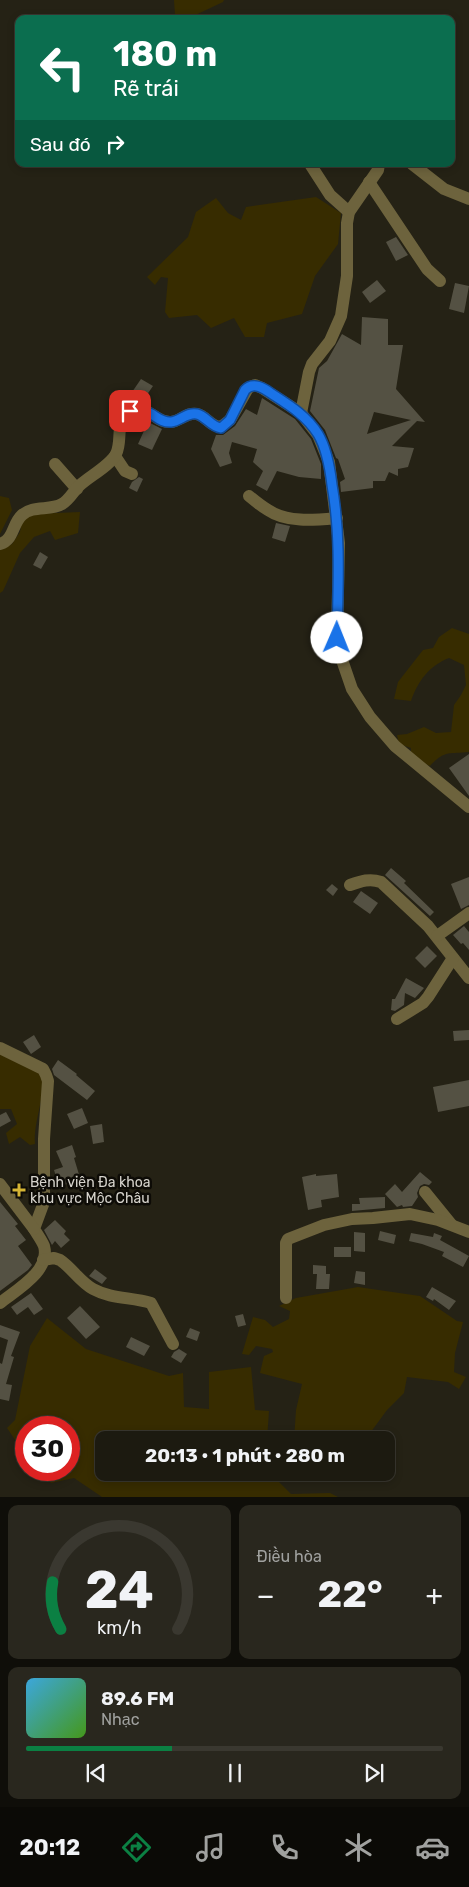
<!DOCTYPE html>
<html lang="vi">
<head>
<meta charset="utf-8">
<style>
  :root { --surface:#1c1a10; --page:#29271e; --text:#f1f3f6; --muted:#a0a19f; --line:#3a3830; --accent:#0b8043 }
  body { margin:0; font-family:Rubik,sans-serif; background:var(--page); color:var(--text); height:100vh; display:flex; flex-direction:column; font-size:19px; white-space:nowrap }
  * { box-sizing:border-box; margin:0 }
  p { font-size:16px; color:var(--muted) }
  .icon { flex:none; width:28px; height:28px; fill:none; stroke:currentColor; stroke-width:2; stroke-linecap:round; stroke-linejoin:round }
  .map { position:relative; height:1497px; overflow:hidden }
  .sheet { display:flex; flex-direction:column; gap:8px; padding:8px; background:#0f0e09; flex:1 }
  .sheet>* { flex:none }
  .banner { position:absolute; left:15px; top:15px; width:440px; height:152px; border-radius:10px; box-shadow:0 2px 8px #0003,0 0 0 1px var(--line); background:#0b6e4f; color:#fff; overflow:hidden }
  .speed { position:absolute; left:15px; top:1416px; display:flex; gap:10px; font-size:25px; font-weight:700; text-align:center }
  .speed>* { display:grid; place-content:center; width:65px; height:65px; border-radius:50%; background:var(--surface); box-shadow:0 2px 8px #0003,0 0 0 1px var(--line); line-height:1 }
  .speed .limit { border:8px solid #d22; background:#fff; color:#111 }
  .pin { position:absolute; display:grid; place-items:center; width:42px; height:42px; color:#fff; margin:-21px; border-radius:10px; box-shadow:0 2px 8px #0006 }
  .me { position:absolute; width:55px; margin:-28px; rotate:1deg; stroke-linejoin:round; filter:drop-shadow(0 0 4px #0008) }
  .turn { display:flex; align-items:center; gap:18px; height:105px; padding:0 15px; font-size:22px }
  .turn .icon { width:65px; height:65px; stroke-width:2.5 }
  .turn b { display:block; font-size:35px; line-height:42px }
  .then { display:flex; align-items:center; height:48px; padding:0 15px; background:#0003; gap:10px; font-size:19px }
  .big { font-size:38px; font-weight:700; line-height:1.1 }
  .sheet .widget { flex:1; display:flex; flex-direction:column; justify-content:center; gap:8px; min-width:0; padding:0 18px; border-radius:10px; background:var(--page) }
  .sheet .dial { align-items:center; gap:0 }
  .dial svg { height:130px; overflow:visible; fill:none; stroke:var(--line); stroke-width:7; stroke-linecap:round; text-anchor:middle }
  .dial text { fill:var(--text); stroke:none }
  .song { display:flex; align-items:center; gap:15px }
  .cover { width:60px; height:60px; border-radius:8px; background:linear-gradient(135deg,hsl(200 70% 55%),hsl(100 70% 35%)) }
  .played { height:5px; border-radius:2px; background:linear-gradient(90deg,var(--accent) 35%,var(--line) 35%) }
  .keys { display:flex; justify-content:space-around; direction:ltr }
  .heat { display:flex; justify-content:space-between; align-items:center; font-size:28px; direction:ltr }
  .sheet .tiles { flex:1; display:grid; gap:8px; grid-template-columns:1fr 1fr }
  .widget:last-child { grid-column:span 2 }
  .trip { position:absolute; left:95px; top:1431px; width:300px; height:50px; border-radius:10px; background:var(--surface); box-shadow:0 2px 8px #0003,0 0 0 1px var(--line); font-weight:700; line-height:50px; text-align:center }
  .tabs { display:flex; height:80px; justify-content:space-around; align-items:center; background:#0b0a06; color:var(--muted) }
  .tabs .icon { width:35px; height:35px }
  .tabs .selected { color:var(--accent) }
  .tabs b { font-size:22px; color:var(--text) }
  .map>svg:first-child { display:block }
</style>
</head>
<body>
<div class="map">
<svg width="469" height="1497" viewBox="0 0 469 1497">
  <rect width="100%" height="100%" fill="#252215"/>
  <g fill="#372c00">
    <polygon points="174,0 224,0 223,2 187,19 175,15"/>
    <polygon points="316,197 341,213 338,244 315,276 302,314 267,323 264,337 245,337 234,318 211,328 197,315 169,318 165,312 168,278 161,277 155,285 147,277 188,237 196,212 216,198 228,213 241,220 246,207"/>
    <polygon points="0,496 9,498 12,510 0,534"/>
    <polygon points="80,512 78,533 55,540 50,531 34,537 20,553 3,591 0,593 0,550 12,544 20,532 22,521 32,514"/>
    <path d="M452 628 469 634V752C450 754 444 750 430 766L416 760 411 755V748L399 744 397 735 407 734 424 727 436 733 451 732 454 705 461 695 466 685 464 665 449 658C429 666 418 681 411 701L394 699 398 682 423 650 433 648 439 637Z"/>
    <path d="M0 1053 41 1072C47 1096 33 1120 35 1144L30 1145 20 1137 9 1144 6 1133 17 1124 11 1109H0Z"/>
    <polygon points="358,1287 420,1296 457,1321 463,1322 455,1353 454,1372 466,1377 459,1389 448,1382 407,1377 404,1393 387,1410 365,1440 294,1440 296,1410 302,1384 260,1373 264,1356 273,1352 272,1349 256,1346 249,1355 242,1354 253,1317 265,1320 273,1327 289,1319 290,1311 279,1306 296,1298"/>
    <polygon points="47,1318 86,1349 169,1376 183,1373 184,1407 209,1409 209,1372 251,1367 255,1410 269,1411 267,1440 104,1440 104,1472 270,1473 291,1494 330,1493 338,1497 102,1497 74,1478 51,1483 39,1470 69,1470 69,1428 26,1428 26,1456 7,1428 15,1420 30,1346"/>
    <polygon points="353,1472 355,1473 355,1476 361,1481 338,1480 339,1473"/>
  </g>
  <g fill="#545143" fill-rule="evenodd">
    <polygon points="396,237 408,255 396,261 386,242"/>
    <polygon points="377,280 386,291 370,303 362,292"/>
    <polygon points="455,283 469,286 464,313 449,309"/>
    <path d="M362 317 388 319V345H403L396 389 425 422 417 421 392 446 414 448 408 467 398 469V476L389 472 385 481H373V488L341 492 340 482 345 479 338 459 336 458 325 430 310 411 319 368 327 361 342 334 361 345ZM374 412 411 420 367 434Z"/>
    <polygon points="141,379 153,386 142,402 130,395"/>
    <polygon points="262,398 295,419 311,439 321,464 321,479 299,477 277,471 267,491 256,485 263,471 253,462 257,449 232,442 229,453 232,463 220,467 211,449 216,435 223,435 235,426 246,409 257,415"/>
    <polygon points="148,422 162,429 152,450 138,444"/>
    <polygon points="139,477 143,479 137,492 129,488 132,482"/>
    <polygon points="276,523 290,526 285,542 272,538"/>
    <polygon points="40,552 48,557 41,569 33,565"/>
    <polygon points="469,754 469,796 449,768"/>
    <polygon points="391,868 406,881 404,883 434,912 430,916 385,875"/>
    <polygon points="469,877 469,905 461,909 451,884"/>
    <polygon points="332,884 338,889 333,896 326,890"/>
    <polygon points="361,891 378,903 370,914 353,902"/>
    <polygon points="464,926 469,932 469,950 463,943 461,944 453,935"/>
    <polygon points="427,946 437,956 425,968 415,958"/>
    <polygon points="406,978 424,988 415,998 405,993 404,1005 395,1011 391,1010 392,999 395,999"/>
    <polygon points="469,1030 469,1040 454,1041 453,1031"/>
    <polygon points="34,1035 41,1047 31,1054 23,1042"/>
    <polygon points="58,1060 77,1074 76,1075 95,1091 87,1100 54,1075 52,1069"/>
    <polygon points="469,1080 469,1106 438,1112 433,1087"/>
    <polygon points="82,1108 88,1123 74,1129 67,1114"/>
    <polygon points="6,1112 11,1121 0,1127 0,1115"/>
    <polygon points="102,1124 104,1142 93,1144 90,1126"/>
    <polygon points="72,1145 76,1157 74,1158 81,1181 59,1186 54,1170 63,1167 56,1151"/>
    <polygon points="420,1172 432,1182 429,1185 424,1184 420,1186 417,1193 418,1197 412,1206 403,1207 402,1205 397,1207 385,1194 395,1184 402,1192"/>
    <polygon points="316,1174 316,1176 337,1174 339,1197 321,1200 322,1207 308,1210 302,1177"/>
    <polygon points="385,1197 385,1208 352,1211 352,1204 360,1204 359,1198"/>
    <polygon points="0,1202 18,1224 15,1226 26,1240 18,1246 32,1265 28,1270 0,1291"/>
    <polygon points="55,1220 66,1231 64,1234 70,1240 61,1248 55,1241 52,1245 44,1230"/>
    <polygon points="380,1231 396,1235 394,1244 378,1240"/>
    <polygon points="354,1232 365,1233 365,1252 354,1251"/>
    <polygon points="411,1233 433,1237 434,1233 442,1236 440,1240 469,1256 463,1267 442,1256 444,1252 422,1244 409,1241"/>
    <rect x="334" y="1247" width="17" height="10"/>
    <polygon points="313,1265 326,1266 326,1274 330,1274 329,1289 316,1289 317,1274 313,1274"/>
    <polygon points="95,1269 107,1278 102,1284 89,1276"/>
    <polygon points="356,1271 365,1272 365,1285 354,1283"/>
    <polygon points="432,1287 456,1301 449,1310 434,1299 433,1301 426,1297"/>
    <polygon points="31,1293 43,1309 34,1315 28,1307 17,1315 11,1307"/>
    <polygon points="80,1306 100,1327 86,1339 67,1318"/>
    <polygon points="243,1314 246,1325 238,1327 235,1316"/>
    <polygon points="0,1325 20,1332 11,1356 14,1357 6,1384 12,1385 9,1401 0,1399 0,1363 2,1364 8,1340 0,1337"/>
    <polygon points="190,1328 200,1332 197,1341 186,1337"/>
    <polygon points="131,1337 150,1346 144,1356 126,1347"/>
    <polygon points="179,1349 187,1354 181,1363 171,1357 174,1352"/>
  </g>
  <g fill="none" stroke-linecap="round" stroke-linejoin="round">
    <g stroke="#6d633d" stroke-width="12">
      <polyline points="310,164 330,195 349,212"/>
      <polyline points="412,164 444,189 469,199"/>
      <polyline points="369,182 427,269 440,281"/>
      <polyline points="301,413 309,372 312,364 330,341 341,316 347,276 347,223 349,212 378,170 379,164"/>
      <polyline points="115,456 125,471 132,474"/>
      <polyline points="55,464 77,489"/>
      <path d="M249 496C255 501 261 506 268 510 287 523 315 520 337 518"/>
      <path d="M0 544C14 540 12 524 22 515 33 505 50 511 62 504 69 500 73 492 78 487 88 477 110 466 116 454 121 444 118 433 121 424 122 419 127 415 130 411 153 406 154 423 171 422 180 421 187 412 197 414 206 416 211 427 221 427L230 420 248 388 255 385 262 388 301 413 318 435 329 462 339 543 337 638 341 657 352 689 370 717 395 746 469 807"/>
      <path d="M350 885C361 881 370 878 381 882L428 926 469 978"/>
      <polyline points="437,936 469,913"/>
      <polyline points="397,1019 423,1003 428,997 453,958"/>
      <path d="M0 1048 43 1069 46 1075 48 1081 44 1139V1202L34 1229C37 1234 42 1241 44 1246 51 1271 16 1290 0 1303"/>
      <polyline points="0,1184 34,1229"/>
      <polyline points="425,1192 451,1224"/>
      <path d="M43 1260 54 1258 60 1260C72 1268 80 1282 93 1289 111 1299 132 1297 151 1303L173 1344"/>
      <polyline points="286,1298 286,1243 288,1239 324,1225 352,1219 373,1218 410,1214 438,1220 469,1232"/>
    </g>
  </g>
  <g fill="none" stroke-linecap="round" stroke-linejoin="round">
    <g stroke="#114b97" stroke-width="12">
      <path id="route" d="M130 411C153 406 155 423 171 422 180 421 187 412 197 414 206 416 211 427 221 428L230 420 245 390C253 381 264 388 272 394 289 405 307 416 318 434 327 449 330 468 332 485 341 536 338 587 337 638"/>
    </g>
    <use href="#route" stroke="#1a73e8" stroke-width="9"/>
  </g>
  <path fill="#d5b534" stroke="#0d0b06" stroke-width="2" d="M16.5 1182.5h5v5h5v5h-5v5h-5v-5h-5v-5h5z"/>
  <g text-anchor="middle" stroke-width="5" stroke-linejoin="round" paint-order="stroke">
    <g font-size="14" fill="#d6d3cc" stroke="#0d0b06" text-anchor="start">
      <text x="30" y="1187">Bệnh viện Đa khoa<tspan x="30" dy="16">khu vực Mộc Châu</tspan></text>
    </g>
  </g>
</svg>
<div class="speed"><div class="limit">30</div></div>
<div class="pin" style="left:130px;top:411px;background:#d93025"><svg class="icon" aria-label="arrive" viewBox="0 0 24 24"><path d="M6 21V4h12l-3 4 3 4H6"/></svg></div>
<svg class="me" style="left:337px;top:638px" viewBox="-20 -20 40 40"><circle r="19" fill="#fff"/><path d="M0-13L10 11 0 6-10 11z" fill="#1a73e8"/></svg>
<div class="trip">20:13 · 1 phút · 280 m</div>
<div class="banner">
<div class="turn"><svg class="icon" aria-label="left" viewBox="0 0 24 24"><path d="M17 20v-9H6M10 6l-5 5 5 5"/></svg><div><b>180 m</b>Rẽ trái</div></div>
<div class="then">Sau đó<svg class="icon" aria-label="right" viewBox="0 0 24 24"><path d="M7 20v-9h11M14 6l5 5-5 5"/></svg></div>
</div>
</div>
<section class="sheet">
<div class="tiles">
<div class="widget dial"><svg viewBox="0 0 100 80">
<path d="M14 69A42 42 0 1 1 86 69"/>
<path d="M14 69A42 42 0 0 1 9 40" stroke="#0b8043"/>
<text x="50" y="56" font-size="32" font-weight="700">24</text>
<text x="50" y="72" font-size="11">km/h</text>
</svg></div>
<div class="widget"><p>Điều hòa</p>
<div class="heat"><a>−</a><b class="big">22°</b><a>+</a></div>
</div>
<div class="widget">
<div class="song"><i class="cover"></i><div><b>89.6 FM</b><p>Nhạc</p></div></div>
<div class="played"></div>
<div class="keys"><svg class="icon" aria-label="previous" viewBox="0 0 24 24"><path d="M18 5L8 12l10 7zM5 5v14"/></svg><svg class="icon" aria-label="pause" viewBox="0 0 24 24"><path d="M8 5v14M16 5v14"/></svg><svg class="icon" aria-label="next" viewBox="0 0 24 24"><path d="M6 5l10 7-10 7zM19 5v14"/></svg></div>
</div>
</div>
</section>
<nav class="tabs">
<b>20:12</b>
<svg class="icon selected" aria-label="directions" viewBox="0 0 24 24"><path d="M12 3l9 9-9 9-9-9zM9 14v-3h6M13 9l2 2-2 2"/></svg>
<svg class="icon" aria-label="music" viewBox="0 0 24 24"><path d="M9 18V5l10-2v13"/><circle cx="6" cy="18" r="3"/><circle cx="16" cy="16" r="3"/></svg>
<svg class="icon" aria-label="phone" viewBox="0 0 24 24"><path d="M5 4h4l2 5-3 2q2 4 5 5l2-3 5 2v4C11 20 4 13 5 4z"/></svg>
<svg class="icon" aria-label="climate" viewBox="0 0 24 24"><path d="M12 3v18M4 7l16 10M4 17L20 7"/></svg>
<svg class="icon" aria-label="car" viewBox="0 0 24 24"><path d="M5 17H2v-5l4-1 3-4h7l3 4 3 1v5h-3M9 17h6M6 11h13"/><circle cx="7" cy="17" r="2"/><circle cx="17" cy="17" r="2"/></svg>
</nav>
</body>
</html>
